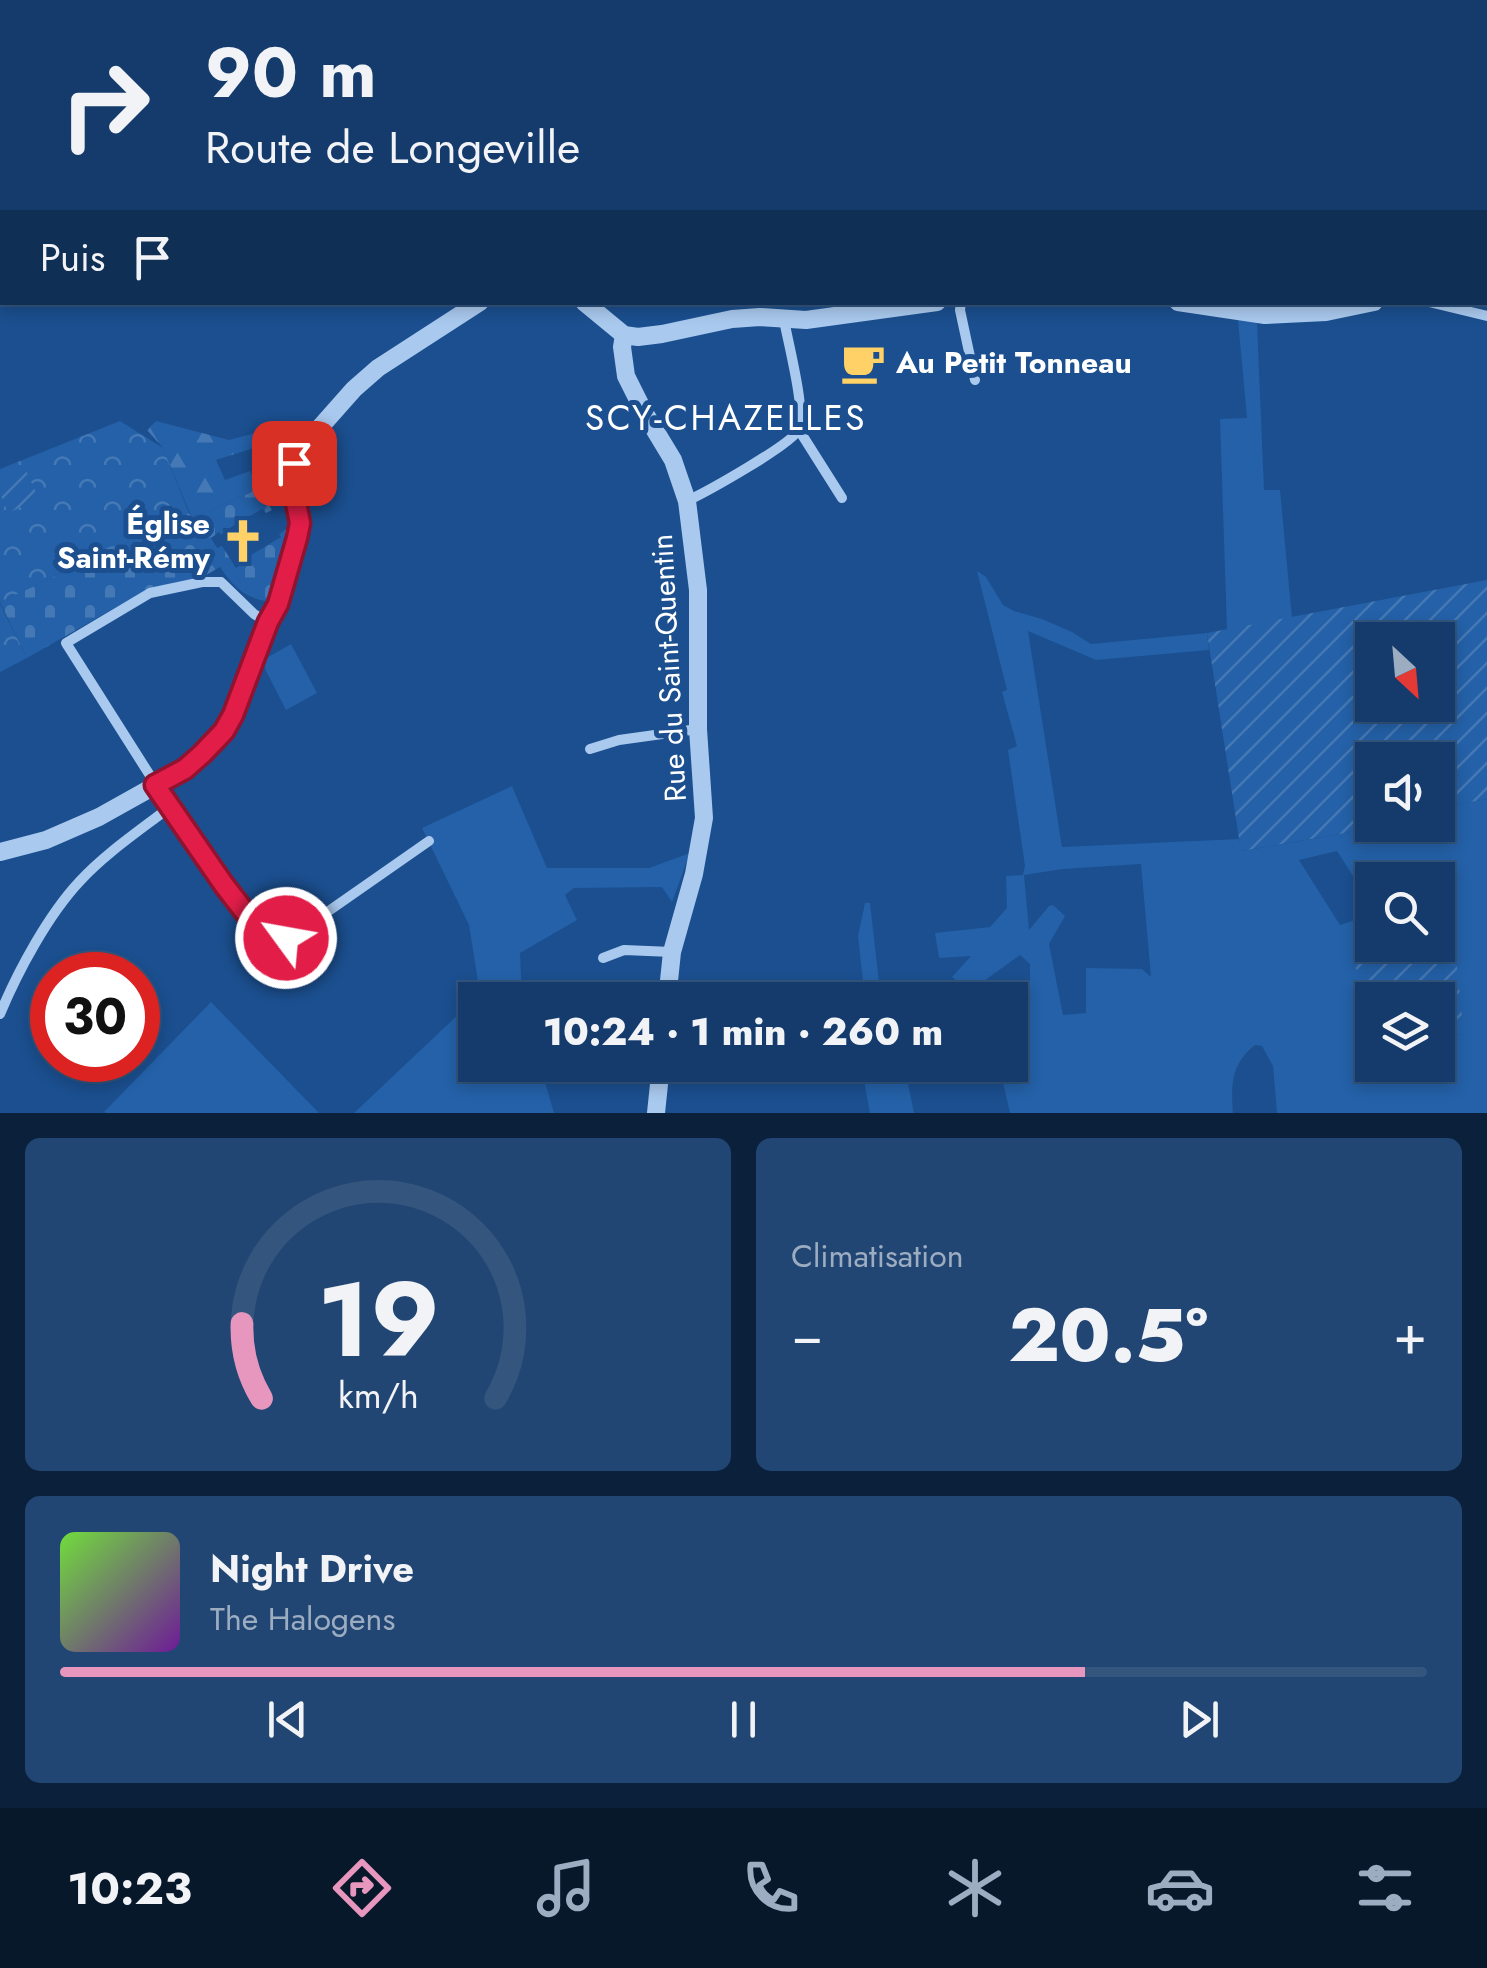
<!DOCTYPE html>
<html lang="fr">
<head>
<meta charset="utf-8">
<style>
  :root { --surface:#143b6b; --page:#214673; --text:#f1f3f6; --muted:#9dadc1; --line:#33557e; --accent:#e797bd }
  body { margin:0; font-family:Jost,sans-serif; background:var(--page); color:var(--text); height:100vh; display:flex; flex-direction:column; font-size:38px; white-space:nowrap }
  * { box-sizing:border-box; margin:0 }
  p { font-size:32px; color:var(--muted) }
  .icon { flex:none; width:55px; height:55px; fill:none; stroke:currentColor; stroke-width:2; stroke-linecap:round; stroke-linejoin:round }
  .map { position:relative; height:1113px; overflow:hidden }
  .side { display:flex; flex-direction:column; gap:25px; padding:25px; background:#0b203b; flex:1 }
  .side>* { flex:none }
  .top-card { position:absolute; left:0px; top:0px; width:1488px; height:305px; box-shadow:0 5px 15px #0003,0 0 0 2px var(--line); background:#143b6b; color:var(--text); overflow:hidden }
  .needle { width:65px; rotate:154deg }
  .tools { position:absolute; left:1355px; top:622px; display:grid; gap:20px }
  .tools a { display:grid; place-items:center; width:100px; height:100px; border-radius:0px; background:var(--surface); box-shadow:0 5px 15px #0003,0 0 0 2px var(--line); font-size:50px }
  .speed { position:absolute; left:30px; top:952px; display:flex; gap:20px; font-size:50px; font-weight:700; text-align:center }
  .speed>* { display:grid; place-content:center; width:130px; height:130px; border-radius:50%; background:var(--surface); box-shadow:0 5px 15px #0003,0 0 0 2px var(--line); line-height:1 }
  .speed .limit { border:15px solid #d22; background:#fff; color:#111 }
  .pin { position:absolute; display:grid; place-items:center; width:85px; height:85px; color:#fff; margin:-42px; border-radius:20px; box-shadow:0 5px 15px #0006 }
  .me { position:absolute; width:110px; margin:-55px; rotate:302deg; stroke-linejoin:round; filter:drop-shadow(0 0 8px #0008) }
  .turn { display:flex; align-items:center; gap:35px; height:210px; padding:0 40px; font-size:45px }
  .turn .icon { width:130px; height:130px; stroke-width:2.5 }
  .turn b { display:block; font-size:70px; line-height:85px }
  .then { display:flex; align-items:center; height:95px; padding:0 40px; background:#0003; gap:20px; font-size:38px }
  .big { font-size:75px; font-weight:800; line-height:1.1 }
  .side .card { flex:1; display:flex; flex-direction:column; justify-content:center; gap:15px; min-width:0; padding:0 35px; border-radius:15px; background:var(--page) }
  .side .dial { align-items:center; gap:0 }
  .dial svg { height:260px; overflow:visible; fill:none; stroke:var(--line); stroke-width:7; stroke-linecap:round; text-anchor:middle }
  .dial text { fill:var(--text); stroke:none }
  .song { display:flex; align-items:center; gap:30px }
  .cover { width:120px; height:120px; border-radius:15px; background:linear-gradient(135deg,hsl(100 70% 55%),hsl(280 70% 35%)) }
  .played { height:10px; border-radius:5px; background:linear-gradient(90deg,var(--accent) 75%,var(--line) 75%) }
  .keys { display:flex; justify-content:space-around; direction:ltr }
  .heat { display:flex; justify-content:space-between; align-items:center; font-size:55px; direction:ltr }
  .side .tiles { flex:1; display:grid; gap:25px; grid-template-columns:1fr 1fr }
  .card:last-child { grid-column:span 2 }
  .trip { position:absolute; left:458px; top:982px; width:570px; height:100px; border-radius:0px; background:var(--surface); box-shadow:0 5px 15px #0003,0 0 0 2px var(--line); font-weight:800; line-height:100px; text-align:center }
  .tabs { display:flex; height:160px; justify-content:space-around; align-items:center; background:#08182b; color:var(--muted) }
  .tabs .icon { width:70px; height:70px }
  .tabs .current { color:var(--accent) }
  .tabs b { font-size:45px; color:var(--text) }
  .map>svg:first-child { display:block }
</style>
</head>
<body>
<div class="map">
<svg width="1487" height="1113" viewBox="0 0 1487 1113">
  <defs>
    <pattern id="forest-firs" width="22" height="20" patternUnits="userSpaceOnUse" patternTransform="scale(2.5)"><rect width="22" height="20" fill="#2461a8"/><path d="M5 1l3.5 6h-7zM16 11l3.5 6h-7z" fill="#4579b5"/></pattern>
    <pattern id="cemetery-stones" width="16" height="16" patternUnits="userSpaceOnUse" patternTransform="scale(2.5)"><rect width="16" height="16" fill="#2461a8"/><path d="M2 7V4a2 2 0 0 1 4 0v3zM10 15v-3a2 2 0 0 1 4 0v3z" fill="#4579b5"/></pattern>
    <pattern id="park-crowns" width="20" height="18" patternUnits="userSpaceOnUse" patternTransform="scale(2.5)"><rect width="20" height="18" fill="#2461a8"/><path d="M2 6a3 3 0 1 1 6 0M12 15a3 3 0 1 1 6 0" fill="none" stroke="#4579b5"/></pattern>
    <pattern id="garden-furrows" width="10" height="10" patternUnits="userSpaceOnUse" patternTransform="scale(2.5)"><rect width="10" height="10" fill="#2461a8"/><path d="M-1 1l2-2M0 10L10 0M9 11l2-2" fill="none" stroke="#4579b5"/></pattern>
  </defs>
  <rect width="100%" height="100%" fill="#1b4f8f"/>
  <g fill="#2461a8" fill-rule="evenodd">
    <polygon points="1238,320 1257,322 1264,490 1280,490 1292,618 1227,630 1220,419 1247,418"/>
    <path d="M977 571 986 577 1003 605 1014 611 1042 619 1072 632 1091 644 1207 633 1209 650 1096 660 1028 631 1062 847 1239 839 1242 851 1346 833 1372 825H1438V808L1487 799V1113H1277L1273 1066 1262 1046 1255 1045C1231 1064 1231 1085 1233 1113H1010L999 1065H1010V1010L1030 1000V964L1020 955 970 991 952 977 971 956 939 958 935 933 990 927 1007 908 1006 876 1023 875 1025 866 1008 750 1017 746 1002 692 1007 690ZM1337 851 1367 898 1369 919 1355 920 1340 925 1299 860ZM1141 864 1151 977 1142 969 1086 968V1013L1063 1015 1049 944 1065 916 1053 905 1049 906 1029 930 1024 875 1063 869ZM1372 880H1438V941L1453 937 1463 1034 1438 1037V1065H1372V1013L1352 956 1378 952 1376 945H1372Z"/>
    <polygon points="291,644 317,693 286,710 266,671 263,660"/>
    <polygon points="512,786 547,868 649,868 690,853 672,902 662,887 574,888 565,895 577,920 520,953 522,1000 475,1000 475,1065 540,1065 554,1113 354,1113 480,994 469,925 422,828"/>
    <polygon points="865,903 870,903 881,1000 865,1000 858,936"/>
    <polygon points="211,1002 319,1113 106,1113 104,1112"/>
    <polygon points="874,1065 904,1065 914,1113 870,1113 862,1069 874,1069"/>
  </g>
  <polygon fill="url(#forest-firs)" points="156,421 229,440 268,430 282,471 277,475 254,448 216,460 225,480 250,471 259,489 192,518 163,448 147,430"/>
  <path fill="url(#cemetery-stones)" d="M259 489 272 510 266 513 262 509 228 529 221 535 219 532 211 538 217 548 222 546 236 568 247 561 246 558 281 537 279 534 287 529 271 598 266 601C243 597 233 586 220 567L201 578 148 589 27 658 0 602 189 513 192 518Z"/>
  <g fill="url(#park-crowns)">
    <polygon points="120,421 163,448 189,513 0,602 0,469"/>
    <polygon points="0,604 27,658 0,672"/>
  </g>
  <g fill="url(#garden-furrows)" fill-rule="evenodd">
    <polygon points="24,466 39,499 8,513 0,493 0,477"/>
    <path d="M1487 580V799L1438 808V760H1372V825L1346 833 1241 851 1207 633ZM1372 640H1438V705H1372Z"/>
    <polygon points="1454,937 1464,1034 1438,1037 1438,1000 1372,1000 1372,1013 1351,955 1377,952 1376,945 1415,947 1438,945 1438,941"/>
  </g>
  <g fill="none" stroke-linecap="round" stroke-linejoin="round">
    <g stroke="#a9c9ee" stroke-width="10">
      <polyline points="422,0 423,2"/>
      <polyline points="813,0 813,2"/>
      <polyline points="1306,0 1307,2"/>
      <polyline points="546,2 552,0"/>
      <polyline points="1032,2 1037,0"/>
      <polyline points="961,302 960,310 975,380"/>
      <polyline points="1429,302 1487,316"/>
      <polyline points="799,430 842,498"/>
      <path d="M687 501C706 492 793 444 799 429 806 411 788 342 784 320"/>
      <polyline points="267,622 254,614 221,582 202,582 150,593 66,643 170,807 258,929 271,937 286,938 300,931 429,841"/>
      <polyline points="590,749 619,740 698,729"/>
      <polyline points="603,958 624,950 672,952"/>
      <path d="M0 1014C18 971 48 915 80 881 106 853 139 831 170 807"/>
    </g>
    <g stroke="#a9c9ee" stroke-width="18">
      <polyline points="1485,246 1487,245"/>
      <polyline points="584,302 624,335 638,337 662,334 732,319 760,317 806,320 937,302"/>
      <polyline points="1178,302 1265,315 1326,312 1374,302"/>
      <polyline points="624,335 622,347 626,376 644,412 673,460 687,501 698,590 698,729 704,818 694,874 672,952 667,1000"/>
      <polyline points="0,852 46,840 99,817 185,769 213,743 233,715 267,622 278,604 297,538 299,523 292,483 294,463 315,433 354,389 378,368 480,302"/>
      <polyline points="656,1113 661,1065"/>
    </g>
  </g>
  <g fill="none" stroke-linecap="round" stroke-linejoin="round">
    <g stroke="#92132f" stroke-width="25">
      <polyline id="route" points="286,938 271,937 258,929 224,885 155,785 185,769 202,754 224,731 233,715 268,622 278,604 297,538 300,523 292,483 294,463"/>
    </g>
    <use href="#route" stroke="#e11d48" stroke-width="18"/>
  </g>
  <defs>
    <g id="cafe-bare" transform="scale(3.45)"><path d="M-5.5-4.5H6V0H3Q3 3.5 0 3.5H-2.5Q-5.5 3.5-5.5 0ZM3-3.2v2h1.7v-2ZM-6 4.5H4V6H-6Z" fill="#ffd166" stroke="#1b4f8f" stroke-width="2.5" paint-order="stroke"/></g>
    <g id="church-bare" transform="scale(3.45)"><path d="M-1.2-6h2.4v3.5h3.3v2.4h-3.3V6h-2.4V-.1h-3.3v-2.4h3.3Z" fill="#ffd166" stroke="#1b4f8f" stroke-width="2.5" paint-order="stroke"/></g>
  </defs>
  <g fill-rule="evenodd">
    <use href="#cafe-bare" x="863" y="363"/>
    <use href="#church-bare" x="243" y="541"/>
  </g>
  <g text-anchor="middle" stroke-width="10" stroke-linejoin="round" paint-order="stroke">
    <g font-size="30" font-weight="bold" fill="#fff" stroke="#1b4f8f" text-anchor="start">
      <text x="896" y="373">Au Petit Tonneau</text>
      <text x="210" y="534" text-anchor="end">Église<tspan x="210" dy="34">Saint-Rémy</tspan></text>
    </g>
    <g font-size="30" fill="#fff" stroke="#1b4f8f">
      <text transform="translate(669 668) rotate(-93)" y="10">Rue du Saint-Quentin</text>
    </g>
    <g font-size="35" letter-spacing="2.5" fill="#fff" stroke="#1b4f8f">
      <text x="726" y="430">SCY-CHAZELLES</text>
    </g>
  </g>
</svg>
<div class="tools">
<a><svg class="needle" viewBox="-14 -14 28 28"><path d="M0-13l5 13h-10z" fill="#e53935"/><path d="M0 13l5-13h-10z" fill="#9dadc1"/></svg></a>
<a><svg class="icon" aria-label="sound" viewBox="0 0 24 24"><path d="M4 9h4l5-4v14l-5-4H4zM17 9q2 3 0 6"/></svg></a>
<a><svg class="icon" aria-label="search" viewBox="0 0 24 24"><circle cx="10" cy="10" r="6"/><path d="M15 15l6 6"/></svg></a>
<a><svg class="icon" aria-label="layers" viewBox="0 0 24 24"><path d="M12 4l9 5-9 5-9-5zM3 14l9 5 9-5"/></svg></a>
</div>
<div class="speed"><div class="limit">30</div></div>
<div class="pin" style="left:294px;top:463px;background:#d93025"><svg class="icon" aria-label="arrive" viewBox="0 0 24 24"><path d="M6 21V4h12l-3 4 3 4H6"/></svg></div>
<svg class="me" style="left:286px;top:938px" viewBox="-20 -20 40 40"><circle r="17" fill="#e11d48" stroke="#fff" stroke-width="3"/><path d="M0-11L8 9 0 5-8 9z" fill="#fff"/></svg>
<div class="trip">10:24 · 1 min · 260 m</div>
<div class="top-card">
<div class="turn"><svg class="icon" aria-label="right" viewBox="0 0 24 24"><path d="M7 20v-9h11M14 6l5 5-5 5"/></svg><div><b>90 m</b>Route de Longeville</div></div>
<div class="then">Puis<svg class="icon" aria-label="arrive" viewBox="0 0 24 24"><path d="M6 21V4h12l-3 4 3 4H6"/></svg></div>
</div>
</div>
<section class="side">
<div class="tiles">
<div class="card dial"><svg viewBox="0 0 100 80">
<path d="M14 69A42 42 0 1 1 86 69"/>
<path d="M14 69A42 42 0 0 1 8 46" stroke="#e797bd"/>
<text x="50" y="56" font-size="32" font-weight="700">19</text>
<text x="50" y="72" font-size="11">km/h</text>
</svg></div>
<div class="card"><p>Climatisation</p>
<div class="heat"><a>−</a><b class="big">20.5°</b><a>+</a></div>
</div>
<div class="card">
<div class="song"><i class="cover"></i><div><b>Night Drive</b><p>The Halogens</p></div></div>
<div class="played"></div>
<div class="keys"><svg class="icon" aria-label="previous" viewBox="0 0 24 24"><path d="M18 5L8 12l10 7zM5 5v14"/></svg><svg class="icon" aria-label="pause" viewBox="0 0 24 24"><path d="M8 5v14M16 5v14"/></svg><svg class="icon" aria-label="next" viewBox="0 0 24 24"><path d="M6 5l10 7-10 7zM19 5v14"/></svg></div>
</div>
</div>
</section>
<nav class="tabs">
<b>10:23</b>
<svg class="icon current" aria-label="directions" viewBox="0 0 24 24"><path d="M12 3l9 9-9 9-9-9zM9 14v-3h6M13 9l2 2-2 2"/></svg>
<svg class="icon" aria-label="music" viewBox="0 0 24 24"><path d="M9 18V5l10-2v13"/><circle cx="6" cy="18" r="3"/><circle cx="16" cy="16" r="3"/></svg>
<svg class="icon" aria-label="phone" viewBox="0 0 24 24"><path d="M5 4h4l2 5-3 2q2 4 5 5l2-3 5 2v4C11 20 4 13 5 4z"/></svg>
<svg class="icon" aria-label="climate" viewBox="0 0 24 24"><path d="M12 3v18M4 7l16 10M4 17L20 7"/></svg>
<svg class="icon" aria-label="car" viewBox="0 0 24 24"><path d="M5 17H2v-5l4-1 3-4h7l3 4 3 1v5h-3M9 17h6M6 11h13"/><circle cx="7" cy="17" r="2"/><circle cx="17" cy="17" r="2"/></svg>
<svg class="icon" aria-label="filters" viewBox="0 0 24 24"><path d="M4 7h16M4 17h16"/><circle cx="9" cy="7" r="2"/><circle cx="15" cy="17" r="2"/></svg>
</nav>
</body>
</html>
